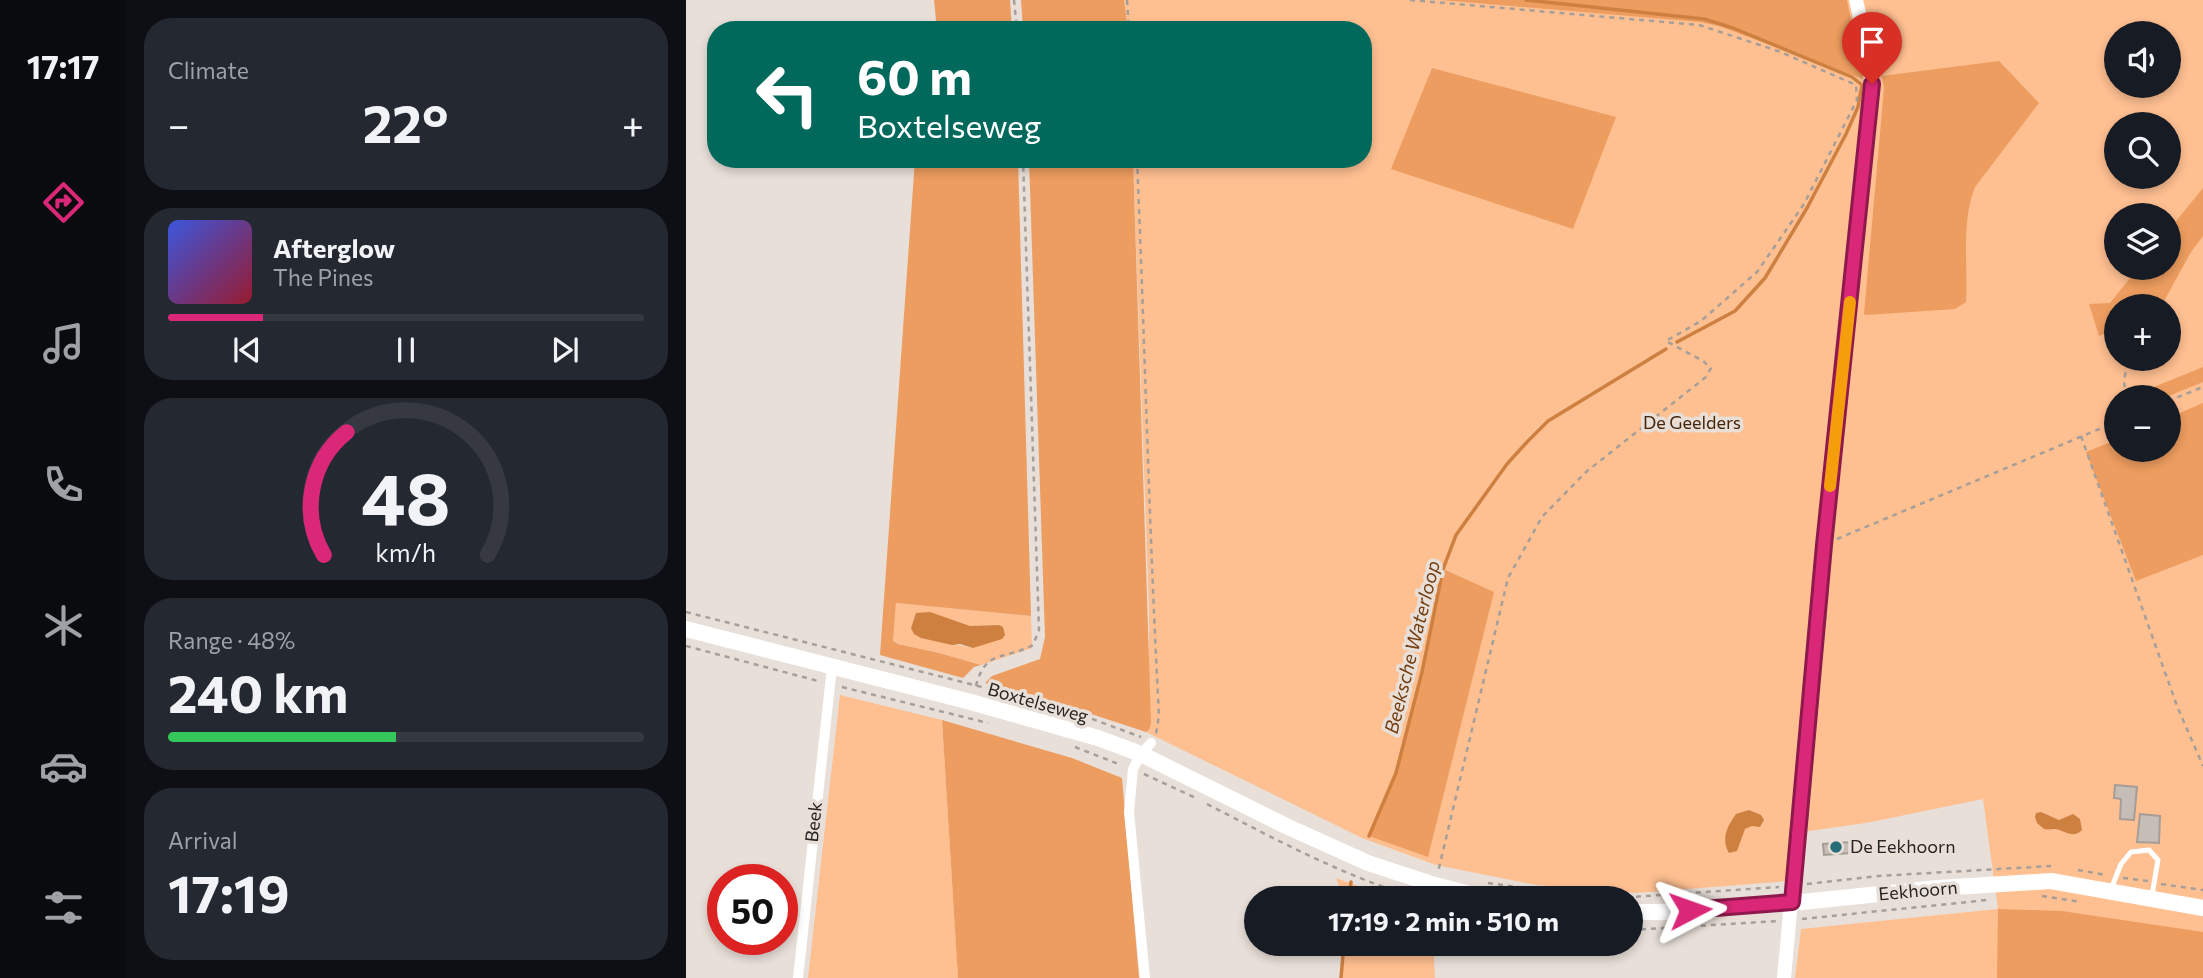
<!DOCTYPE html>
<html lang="en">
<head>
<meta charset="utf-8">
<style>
  :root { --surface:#171b24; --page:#242831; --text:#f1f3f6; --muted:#9ea1a6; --line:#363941; --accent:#db2777 }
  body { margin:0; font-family:Commissioner,sans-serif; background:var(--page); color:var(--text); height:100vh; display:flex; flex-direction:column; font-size:26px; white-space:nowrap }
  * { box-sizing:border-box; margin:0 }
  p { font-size:23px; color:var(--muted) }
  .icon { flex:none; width:38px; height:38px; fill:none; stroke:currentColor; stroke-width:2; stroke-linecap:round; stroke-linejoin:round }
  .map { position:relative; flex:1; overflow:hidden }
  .side { display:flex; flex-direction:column; gap:18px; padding:18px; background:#0d0f14; width:560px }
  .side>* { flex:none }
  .banner { position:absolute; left:21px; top:21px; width:665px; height:147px; border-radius:28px; box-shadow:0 4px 10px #0003; background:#00695c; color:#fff; overflow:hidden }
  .tools { position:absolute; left:1418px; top:21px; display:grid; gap:14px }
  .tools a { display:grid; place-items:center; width:77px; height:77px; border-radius:50%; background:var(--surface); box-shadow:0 4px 10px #0003; font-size:35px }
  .speed { position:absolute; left:21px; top:864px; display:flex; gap:14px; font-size:35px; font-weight:700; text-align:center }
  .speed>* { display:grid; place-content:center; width:91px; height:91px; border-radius:50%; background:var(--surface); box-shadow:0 4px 10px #0003; line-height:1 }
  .speed .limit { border:10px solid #d22; background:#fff; color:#111 }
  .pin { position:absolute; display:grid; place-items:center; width:60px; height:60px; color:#fff; margin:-72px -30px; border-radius:50% 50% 50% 0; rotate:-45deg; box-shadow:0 0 7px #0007 }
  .pin .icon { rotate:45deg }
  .me { position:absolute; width:77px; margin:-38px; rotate:86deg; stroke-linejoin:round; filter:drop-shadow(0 0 5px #0008) }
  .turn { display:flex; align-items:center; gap:24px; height:147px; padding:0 35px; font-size:32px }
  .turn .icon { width:91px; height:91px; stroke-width:2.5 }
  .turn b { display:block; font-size:49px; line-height:60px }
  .big { font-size:52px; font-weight:700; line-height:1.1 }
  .side .card { flex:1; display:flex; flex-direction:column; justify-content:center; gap:10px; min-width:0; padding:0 24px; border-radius:28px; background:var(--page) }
  .side .dial { align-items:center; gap:0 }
  .dial svg { height:182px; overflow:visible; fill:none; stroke:var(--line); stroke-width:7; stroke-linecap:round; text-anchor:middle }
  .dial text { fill:var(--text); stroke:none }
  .song { display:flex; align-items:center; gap:21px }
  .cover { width:84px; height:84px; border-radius:10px; background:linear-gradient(135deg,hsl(230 70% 55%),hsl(350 70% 35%)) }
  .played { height:7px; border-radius:4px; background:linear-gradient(90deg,var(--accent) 20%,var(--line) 20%) }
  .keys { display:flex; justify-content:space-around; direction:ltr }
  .heat { display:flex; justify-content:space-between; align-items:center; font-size:38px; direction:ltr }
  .charge { height:10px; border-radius:5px; background:linear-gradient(90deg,#34c759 48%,var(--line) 0) }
  .trip { position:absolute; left:558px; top:886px; width:399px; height:70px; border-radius:35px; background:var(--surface); box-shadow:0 4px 10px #0003; font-weight:700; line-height:70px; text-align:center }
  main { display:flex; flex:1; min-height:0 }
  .dock { display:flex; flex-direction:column; width:126px; justify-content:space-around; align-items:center; background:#090b0e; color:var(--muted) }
  .dock .icon { width:49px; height:49px }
  .dock .current { color:var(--accent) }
  .dock b { font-size:32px; color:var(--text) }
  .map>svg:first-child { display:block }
</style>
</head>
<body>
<main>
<nav class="dock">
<b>17:17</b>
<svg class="icon current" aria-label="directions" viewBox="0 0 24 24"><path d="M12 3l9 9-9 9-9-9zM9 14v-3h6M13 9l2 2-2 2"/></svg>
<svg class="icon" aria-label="music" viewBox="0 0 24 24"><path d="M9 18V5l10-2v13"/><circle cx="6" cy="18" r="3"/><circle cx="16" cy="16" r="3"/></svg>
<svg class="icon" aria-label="phone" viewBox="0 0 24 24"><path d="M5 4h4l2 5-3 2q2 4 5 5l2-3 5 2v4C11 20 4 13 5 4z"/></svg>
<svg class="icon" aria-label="climate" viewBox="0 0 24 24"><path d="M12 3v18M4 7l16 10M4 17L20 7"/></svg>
<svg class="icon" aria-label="car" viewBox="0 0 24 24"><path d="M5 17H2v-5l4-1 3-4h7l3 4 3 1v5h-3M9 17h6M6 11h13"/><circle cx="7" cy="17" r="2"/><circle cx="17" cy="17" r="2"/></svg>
<svg class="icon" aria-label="filters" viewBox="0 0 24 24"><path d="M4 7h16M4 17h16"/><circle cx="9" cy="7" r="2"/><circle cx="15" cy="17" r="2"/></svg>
</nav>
<section class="side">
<div class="card"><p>Climate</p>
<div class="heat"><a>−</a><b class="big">22°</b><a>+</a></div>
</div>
<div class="card">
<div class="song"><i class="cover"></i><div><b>Afterglow</b><p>The Pines</p></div></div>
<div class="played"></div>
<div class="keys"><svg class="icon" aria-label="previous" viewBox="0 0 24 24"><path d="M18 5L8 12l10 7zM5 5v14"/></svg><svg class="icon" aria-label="pause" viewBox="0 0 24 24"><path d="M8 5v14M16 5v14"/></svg><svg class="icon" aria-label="next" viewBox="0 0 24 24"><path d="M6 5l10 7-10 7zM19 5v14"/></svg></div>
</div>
<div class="card dial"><svg viewBox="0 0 100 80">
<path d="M14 69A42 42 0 1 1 86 69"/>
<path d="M14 69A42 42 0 0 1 24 15" stroke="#db2777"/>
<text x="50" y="56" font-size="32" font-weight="700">48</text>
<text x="50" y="72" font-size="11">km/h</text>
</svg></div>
<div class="card"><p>Range · 48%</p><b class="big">240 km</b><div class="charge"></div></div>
<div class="card"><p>Arrival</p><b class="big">17:19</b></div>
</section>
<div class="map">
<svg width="1517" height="978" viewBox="0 0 1517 978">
  <rect width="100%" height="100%" fill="#e8dfd8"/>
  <g fill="#febf91" fill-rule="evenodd">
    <path d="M438 0H1517V978H1312L1311 969V978H1109L1115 929 1312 909 1297 799 1180 823 1116 832 1103 881 951 893 850 885 750 865 676 838 460 732 463 730V609L447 159H677V30H442ZM1430 33H1482V86H1430ZM1430 124H1482V177H1430ZM1430 215H1482V268H1430ZM1430 306H1482V359H1430ZM1430 397H1482V450H1430Z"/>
    <path d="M210 603 345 616 346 648 295 665 253 653 212 644 207 641ZM272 623 284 626 313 625 287 648 253 641Z"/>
    <polygon points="154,695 256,720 272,978 122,978"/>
    <polygon points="650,878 705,898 658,898"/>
    <polygon points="658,943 747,943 749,978 656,978"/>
  </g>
  <g fill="#ed9d5f">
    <polygon points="248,0 324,0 326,30 251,30"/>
    <polygon points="335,0 438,0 442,30 337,30"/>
    <polygon points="755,0 1161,0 1177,79 1033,26 1014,22"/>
    <path d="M1313 61 1353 103 1289 187C1275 223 1282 263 1280 302L1269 309 1180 315 1178 314 1198 88 1196 76Z"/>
    <polygon points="746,68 930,117 887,229 705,169"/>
    <polygon points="229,159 332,159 345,616 210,603 207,641 212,644 253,653 295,665 288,667 277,678 194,655"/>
    <polygon points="343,159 447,159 465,723 463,730 460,732 347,695 299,683 306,676 354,659 359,637"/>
    <polygon points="1517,188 1517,236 1505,252 1478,301 1473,306 1430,306 1430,329 1413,336 1403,304 1424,303 1452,268 1482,268 1482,231"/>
    <polygon points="1517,367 1517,382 1480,397 1452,397 1451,394"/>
    <polygon points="1517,403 1517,555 1450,581 1400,452 1430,440 1430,450 1482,450 1482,418"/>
    <polygon points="757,569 808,592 742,857 683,836 710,773 736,672"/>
    <polygon points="256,720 386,758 436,778 453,978 272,978"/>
    <polygon points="1312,909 1376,911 1517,932 1517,978 1311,978"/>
  </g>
  <g fill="#ce8041">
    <polygon points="244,612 284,626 313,625 317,627 319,635 316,639 287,648 274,644 266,645 235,638 228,634 225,628 230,613"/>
    <path d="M1063 810 1075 815 1078 820 1074 827 1066 826 1059 829 1051 851 1043 853C1035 838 1041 827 1050 814Z"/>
    <path d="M1355 812 1373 820 1387 814 1394 819 1396 830C1387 839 1380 831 1369 829 1366 829 1362 830 1358 829L1351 823 1349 817 1350 813Z"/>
  </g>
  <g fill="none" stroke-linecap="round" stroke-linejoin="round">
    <g stroke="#ce8041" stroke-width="3.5">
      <polyline points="840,0 1018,19 1047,28 1166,77 1176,85 1172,107 1160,134 1121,208 1079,278 1049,311 991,342"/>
      <polyline points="683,836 710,773 736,672 757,569 770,535 821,464 841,442 862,421 980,349"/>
      <polyline points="663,898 665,882"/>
      <polyline points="655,978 658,943"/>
    </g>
  </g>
  <g fill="#c7bdb7" stroke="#a69d97" stroke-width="2">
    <polygon points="1429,785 1451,787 1448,820 1434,819 1435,799 1428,798"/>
    <polygon points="1454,814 1474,816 1473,843 1451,842"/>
    <polygon points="1164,842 1165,853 1138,855 1137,844"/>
  </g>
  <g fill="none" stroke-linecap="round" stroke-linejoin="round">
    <g stroke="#a69f99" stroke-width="2.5" stroke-dasharray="5 5" stroke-linecap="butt">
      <polyline points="328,0 331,30"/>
      <polyline points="441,0 443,30"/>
      <polyline points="724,0 1013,25 1092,51 1170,85 1171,100 1118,204 1071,272 1015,321 980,341 1017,361 1025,368 1020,377 900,472 856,517 822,578 752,872"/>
      <path d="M451 159C459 345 463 530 473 715L470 734"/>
      <path d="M1441 397C1436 384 1438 371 1446 359"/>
      <polyline points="1482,401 1517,387"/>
      <polyline points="1395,436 1491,706 1517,766"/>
      <polyline points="1151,539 1430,422"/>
      <polyline points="0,612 371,706 455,737"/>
      <polyline points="0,646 132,681"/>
      <path d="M290 686C299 649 319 660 347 645L353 630 337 159"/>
      <polyline points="156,687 302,723"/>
      <polyline points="389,747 435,765"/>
      <polyline points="458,774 512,799"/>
      <path d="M521 804C589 839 657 876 731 898"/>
      <polyline points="1392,870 1420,875"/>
      <polyline points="1437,878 1462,881"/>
      <polyline points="802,883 911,898"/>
      <polyline points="1121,884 1192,876 1365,866"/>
      <polyline points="1475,884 1517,890"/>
      <polyline points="1356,896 1395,902"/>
      <polyline points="930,898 1093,887"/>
      <polyline points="1116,919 1301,900"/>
      <polyline points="945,930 1092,921"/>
    </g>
    <polyline stroke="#fff" stroke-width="5" points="1425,889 1435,864 1445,852 1463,850 1472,860 1466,895"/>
    <g stroke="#fff" stroke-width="10">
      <polyline points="112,978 146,667"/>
      <polyline points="459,978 443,812 447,769 455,754 465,743"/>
    </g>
    <polyline stroke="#fff" stroke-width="14" points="1098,978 1138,545 1186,94 1183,57 1170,0"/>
    <g stroke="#fff" stroke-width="16">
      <polyline points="0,629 281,701 412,738 455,754 600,826 682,863 749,885 800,898"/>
      <polyline points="945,912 979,912 1106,903 1252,888 1365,881 1517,908"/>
    </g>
  </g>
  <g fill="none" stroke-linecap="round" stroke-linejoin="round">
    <g stroke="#8e194d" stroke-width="18">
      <polyline id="route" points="1004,910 1106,902 1138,545 1186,84"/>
    </g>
    <use href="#route" stroke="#db2777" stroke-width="12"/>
    <polyline stroke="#f59e0b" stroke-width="12" points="1144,486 1164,302"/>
  </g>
  <circle fill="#256e77" stroke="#e8dfd8" stroke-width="2.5" cx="1150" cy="847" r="7"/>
  <g text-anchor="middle" stroke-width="7" stroke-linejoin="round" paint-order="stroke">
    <g font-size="18" fill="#45250a" stroke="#e8dfd8">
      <text x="1006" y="429">De Geelders</text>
    </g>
    <g font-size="18" fill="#272422" stroke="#e8dfd8">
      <text transform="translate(352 703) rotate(16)" y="6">Boxtelseweg</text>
      <text transform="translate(128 822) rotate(-84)" y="6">Beek</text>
      <text transform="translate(1232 891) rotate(-5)" y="6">Eekhoorn</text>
    </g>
    <g font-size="18" fill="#272422" stroke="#e8dfd8" text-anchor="start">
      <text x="1164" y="853">De Eekhoorn</text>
    </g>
    <g font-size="19" font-style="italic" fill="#733e10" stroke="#e8dfd8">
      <text transform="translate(726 647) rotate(-76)" y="7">Beeksche Waterloop</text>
    </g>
  </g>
</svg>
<div class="tools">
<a><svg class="icon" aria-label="sound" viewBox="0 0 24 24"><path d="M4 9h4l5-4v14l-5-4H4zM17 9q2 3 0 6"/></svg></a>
<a><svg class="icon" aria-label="search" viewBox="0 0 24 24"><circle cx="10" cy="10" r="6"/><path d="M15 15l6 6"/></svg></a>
<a><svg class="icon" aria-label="layers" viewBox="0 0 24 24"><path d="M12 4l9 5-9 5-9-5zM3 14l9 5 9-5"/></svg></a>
<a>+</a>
<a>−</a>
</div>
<div class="speed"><div class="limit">50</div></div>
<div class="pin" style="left:1186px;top:84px;background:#d93025"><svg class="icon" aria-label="arrive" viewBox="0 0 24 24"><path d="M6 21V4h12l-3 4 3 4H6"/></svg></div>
<svg class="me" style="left:1004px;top:910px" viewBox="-20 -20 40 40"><path d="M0-17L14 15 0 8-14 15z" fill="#db2777" stroke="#fff" stroke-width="4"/></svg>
<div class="trip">17:19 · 2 min · 510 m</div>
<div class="banner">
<div class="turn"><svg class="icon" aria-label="left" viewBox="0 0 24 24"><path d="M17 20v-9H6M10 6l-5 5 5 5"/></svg><div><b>60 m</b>Boxtelseweg</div></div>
</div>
</div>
</main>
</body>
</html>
